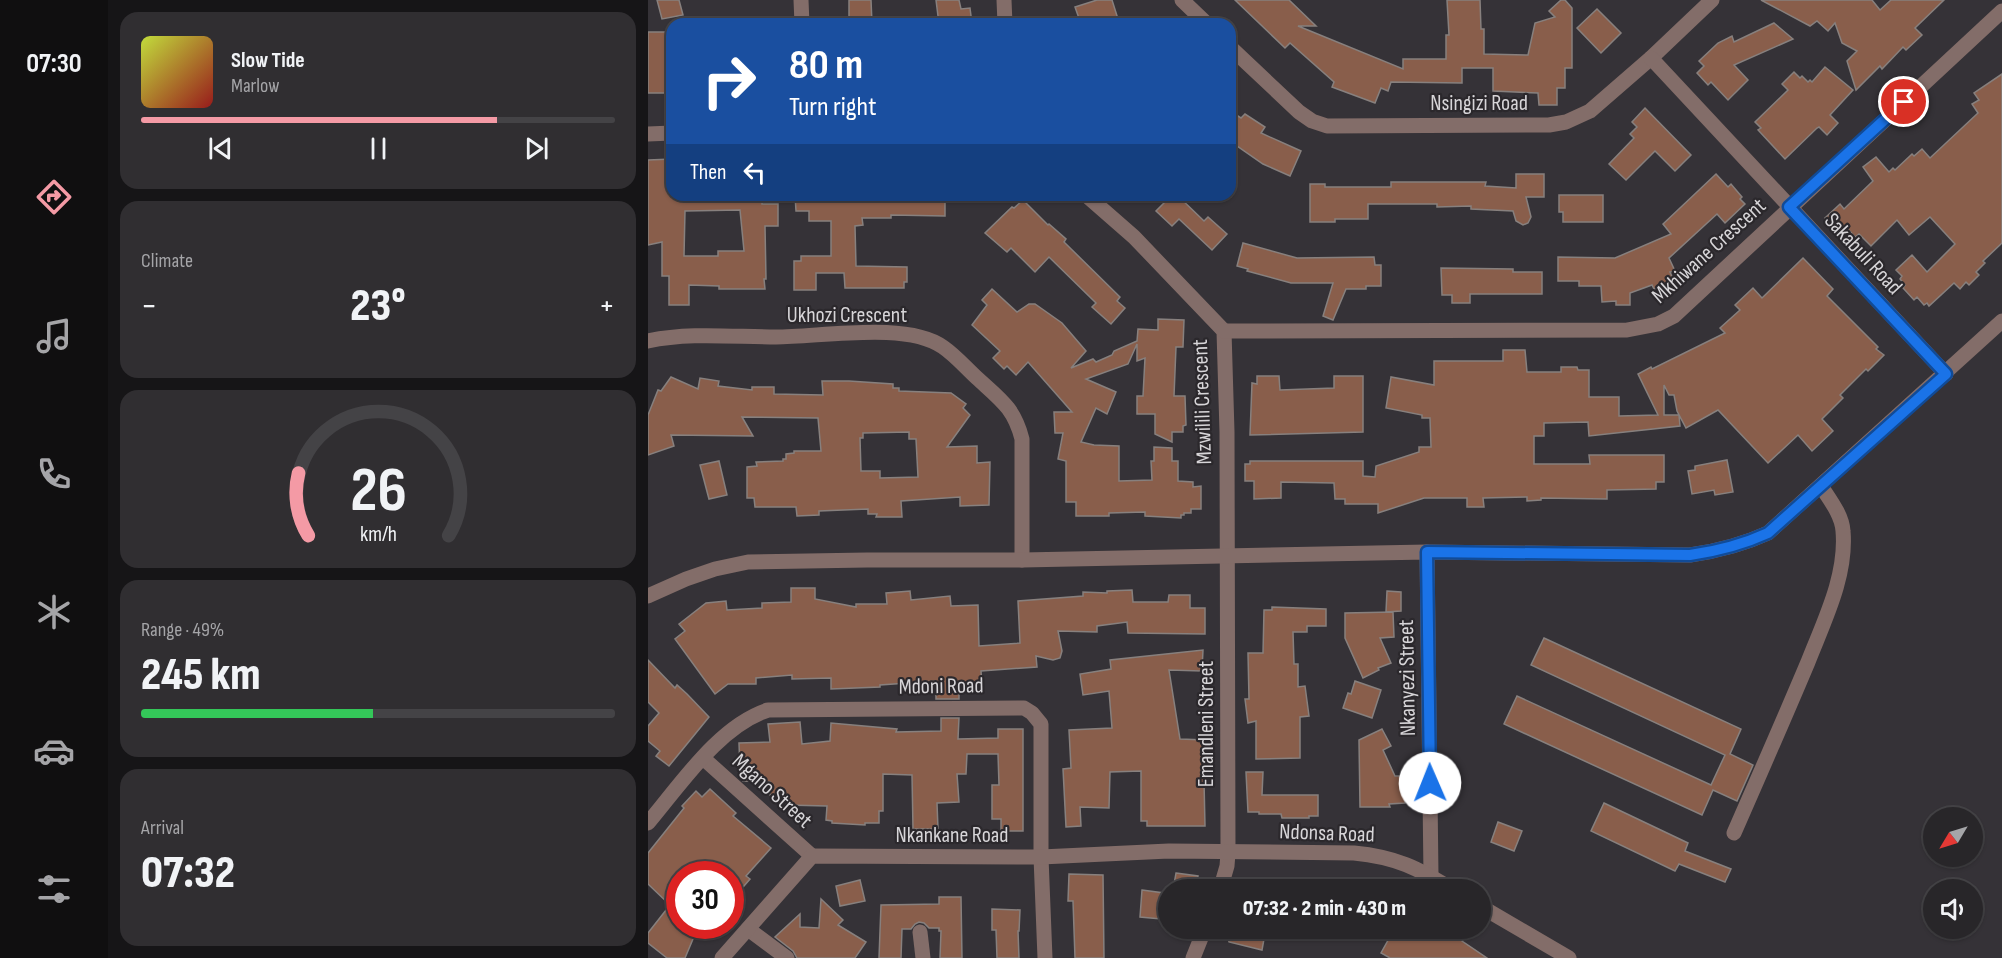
<!DOCTYPE html>
<html lang="en">
<head>
<meta charset="utf-8">
<style>
  :root { --surface:#282629; --page:#302e31; --text:#f1f3f6; --muted:#a5a5a8; --line:#444346; --accent:#f49aa5 }
  body { margin:0; font-family:"Sofia Sans Condensed",sans-serif; background:var(--page); color:var(--text); height:100vh; display:flex; flex-direction:column; font-size:22px; white-space:nowrap }
  * { box-sizing:border-box; margin:0 }
  p { font-size:20px; color:var(--muted) }
  .icon { flex:none; width:33px; height:33px; fill:none; stroke:currentColor; stroke-width:2; stroke-linecap:round; stroke-linejoin:round }
  .map { position:relative; flex:1; overflow:hidden }
  .side { display:flex; flex-direction:column; gap:12px; padding:12px; background:#161517; width:540px }
  .side>* { flex:none }
  .guide { position:absolute; left:18px; top:18px; width:570px; height:183px; border-radius:18px; box-shadow:0 2px 4px #0004,0 0 0 2px var(--line); background:#1a4fa0; color:#fff; overflow:hidden }
  .needle { width:39px; rotate:232deg }
  .controls { position:absolute; left:1275px; top:807px; display:grid; gap:12px }
  .controls a { display:grid; place-items:center; width:60px; height:60px; border-radius:50%; background:var(--surface); box-shadow:0 2px 4px #0004,0 0 0 2px var(--line); font-size:30px }
  .speed { position:absolute; left:18px; top:861px; display:flex; gap:12px; font-size:30px; font-weight:700; text-align:center }
  .speed>* { display:grid; place-content:center; width:78px; height:78px; border-radius:50%; background:var(--surface); box-shadow:0 2px 4px #0004,0 0 0 2px var(--line); line-height:1 }
  .speed .limit { border:9px solid #d22; background:#fff; color:#111 }
  .pin { position:absolute; display:grid; place-items:center; width:51px; height:51px; color:#fff; margin:-26px; border:3px solid #fff; border-radius:50%; box-shadow:0 2px 6px #0007 }
  .me { position:absolute; width:66px; margin:-33px; rotate:359deg; stroke-linejoin:round; filter:drop-shadow(0 0 4px #0008) }
  .turn { display:flex; align-items:center; gap:21px; height:126px; padding:0 24px; font-size:27px }
  .turn .icon { width:78px; height:78px; stroke-width:2.5 }
  .turn b { display:block; font-size:42px; line-height:51px }
  .then { display:flex; align-items:center; height:57px; padding:0 24px; background:#0003; gap:12px; font-size:22px }
  .big { font-size:45px; font-weight:800; line-height:1.1 }
  .side .tile { flex:1; display:flex; flex-direction:column; justify-content:center; gap:9px; min-width:0; padding:0 21px; border-radius:18px; background:var(--page) }
  .side .dial { align-items:center; gap:0 }
  .dial svg { height:156px; overflow:visible; fill:none; stroke:var(--line); stroke-width:7; stroke-linecap:round; text-anchor:middle }
  .dial text { fill:var(--text); stroke:none }
  .song { display:flex; align-items:center; gap:18px }
  .cover { width:72px; height:72px; border-radius:9px; background:linear-gradient(135deg,hsl(70 70% 55%),hsl(0 70% 35%)) }
  .played { height:6px; border-radius:3px; background:linear-gradient(90deg,var(--accent) 75%,var(--line) 75%) }
  .keys { display:flex; justify-content:space-around; direction:ltr }
  .heat { display:flex; justify-content:space-between; align-items:center; font-size:33px; direction:ltr }
  .charge { height:9px; border-radius:4px; background:linear-gradient(90deg,#34c759 49%,var(--line) 0) }
  .trip { position:absolute; left:510px; top:879px; width:333px; height:60px; border-radius:30px; background:var(--surface); box-shadow:0 2px 4px #0004,0 0 0 2px var(--line); font-weight:800; line-height:60px; text-align:center }
  main { display:flex; flex:1; min-height:0 }
  .menu { display:flex; flex-direction:column; width:108px; justify-content:space-around; align-items:center; background:#100f10; color:var(--muted) }
  .menu .icon { width:42px; height:42px }
  .menu .on { color:var(--accent) }
  .menu b { font-size:27px; color:var(--text) }
  .map>svg:first-child { display:block }
</style>
</head>
<body>
<main>
<nav class="menu">
<b>07:30</b>
<svg class="icon on" aria-label="directions" viewBox="0 0 24 24"><path d="M12 3l9 9-9 9-9-9zM9 14v-3h6M13 9l2 2-2 2"/></svg>
<svg class="icon" aria-label="music" viewBox="0 0 24 24"><path d="M9 18V5l10-2v13"/><circle cx="6" cy="18" r="3"/><circle cx="16" cy="16" r="3"/></svg>
<svg class="icon" aria-label="phone" viewBox="0 0 24 24"><path d="M5 4h4l2 5-3 2q2 4 5 5l2-3 5 2v4C11 20 4 13 5 4z"/></svg>
<svg class="icon" aria-label="climate" viewBox="0 0 24 24"><path d="M12 3v18M4 7l16 10M4 17L20 7"/></svg>
<svg class="icon" aria-label="car" viewBox="0 0 24 24"><path d="M5 17H2v-5l4-1 3-4h7l3 4 3 1v5h-3M9 17h6M6 11h13"/><circle cx="7" cy="17" r="2"/><circle cx="17" cy="17" r="2"/></svg>
<svg class="icon" aria-label="filters" viewBox="0 0 24 24"><path d="M4 7h16M4 17h16"/><circle cx="9" cy="7" r="2"/><circle cx="15" cy="17" r="2"/></svg>
</nav>
<section class="side">
<div class="tile">
<div class="song"><i class="cover"></i><div><b>Slow Tide</b><p>Marlow</p></div></div>
<div class="played"></div>
<div class="keys"><svg class="icon" aria-label="previous" viewBox="0 0 24 24"><path d="M18 5L8 12l10 7zM5 5v14"/></svg><svg class="icon" aria-label="pause" viewBox="0 0 24 24"><path d="M8 5v14M16 5v14"/></svg><svg class="icon" aria-label="next" viewBox="0 0 24 24"><path d="M6 5l10 7-10 7zM19 5v14"/></svg></div>
</div>
<div class="tile"><p>Climate</p>
<div class="heat"><a>−</a><b class="big">23°</b><a>+</a></div>
</div>
<div class="tile dial"><svg viewBox="0 0 100 80">
<path d="M14 69A42 42 0 1 1 86 69"/>
<path d="M14 69A42 42 0 0 1 9 37" stroke="#f49aa5"/>
<text x="50" y="56" font-size="32" font-weight="700">26</text>
<text x="50" y="72" font-size="11">km/h</text>
</svg></div>
<div class="tile"><p>Range · 49%</p><b class="big">245 km</b><div class="charge"></div></div>
<div class="tile"><p>Arrival</p><b class="big">07:32</b></div>
</section>
<div class="map">
<svg width="1354" height="958" viewBox="0 0 1354 958">
  <rect width="100%" height="100%" fill="#353237"/>
  <g fill="#895e4b" stroke="#87807e" stroke-width="1.5" fill-rule="evenodd">
    <polygon points="9,0 31,0 35,15 14,19"/>
    <polygon points="201,0 223,0 224,24 201,24"/>
    <polygon points="288,0 311,0 313,9 322,8 324,24 291,24"/>
    <polygon points="449,0 464,0 470,19 455,24 433,24 427,7"/>
    <polygon points="587,0 641,0 668,26 650,26 755,69 755,59 798,59 798,35 801,35 799,0 832,0 833,29 836,29 836,54 880,55 887,23 907,17 901,11 913,0 917,0 924,8 924,68 917,68 917,88 909,88 909,105 891,105 890,93 845,91 845,68 814,68 814,83 743,82 740,91 733,88 727,103 684,87 686,82 642,43 637,48"/>
    <polygon points="1113,0 1224,0 1232,10 1243,0 1296,0 1267,28 1274,35 1258,50 1255,47 1234,69 1232,66 1208,90 1199,61 1209,51 1194,43 1187,23 1180,31 1169,21 1162,26"/>
    <polygon points="949,9 973,33 953,53 929,28"/>
    <polygon points="1126,23 1145,39 1086,65 1100,80 1080,100 1063,82 1060,85 1049,73 1056,66 1051,61 1070,43 1084,36 1086,42"/>
    <polygon points="0,32 20,32 20,46 24,46 24,93 0,93"/>
    <polygon points="1177,67 1205,90 1182,115 1190,123 1179,135 1171,127 1169,128 1137,159 1110,130 1113,128 1107,122 1140,90 1134,84 1146,72 1152,78 1154,76 1160,82 1162,80 1164,82"/>
    <polygon points="1354,74 1354,243 1335,261 1337,263 1328,272 1331,275 1321,285 1318,282 1312,289 1306,283 1281,306 1279,303 1276,305 1269,297 1266,300 1255,288 1257,285 1252,279 1254,276 1248,270 1264,255 1279,272 1307,244 1282,217 1261,235 1249,220 1223,246 1211,234 1207,237 1199,228 1193,234 1177,218 1192,204 1196,209 1225,181 1215,167 1228,157 1241,172 1245,168 1247,170 1264,154 1266,156 1274,149 1282,158 1330,113 1324,104 1331,100 1326,93"/>
    <polygon points="997,108 1043,155 1027,171 1007,151 978,180 961,164 986,138 982,134 989,127 984,122"/>
    <polygon points="582,111 593,118 597,114 617,127 613,133 653,151 642,176 615,164 582,141"/>
    <path d="M24 159V195H114V204H130V226H117L118 279H116L117 289H71V286L41 285V305H21V276H14V242L0 245V160ZM92 210 96 251H70V256H36L37 211Z"/>
    <polygon points="868,174 896,174 896,197 878,197 883,217 880,223 875,225 868,221 865,211 823,209 823,206 789,207 789,204 720,204 720,219 687,219 687,222 662,222 662,184 677,184 677,187 743,187 743,182 838,182 837,186 868,188"/>
    <polygon points="1068,174 1080,187 1083,184 1094,197 1092,199 1097,204 1077,223 1069,214 1021,258 1027,271 1022,272 1026,281 1006,289 1004,285 982,293 982,305 968,305 968,301 954,302 953,286 931,286 931,281 910,281 910,257 967,258 1023,234 1015,224"/>
    <polygon points="147,195 297,195 297,216 243,215 243,218 214,218 215,225 207,226 208,266 259,267 259,282 256,282 256,288 197,288 196,273 168,273 168,290 146,290 146,261 153,261 153,256 183,256 183,221 161,221 161,211 148,211"/>
    <polygon points="524,195 529,195 556,221 560,217 579,234 564,250 531,219 524,226 508,211"/>
    <polygon points="911,195 955,195 955,222 915,222 915,212 911,212"/>
    <polygon points="375,200 400,225 401,224 418,239 416,242 472,297 469,301 477,308 463,324 444,307 448,303 401,257 387,272 363,248 359,252 337,233 364,207 366,208"/>
    <polygon points="595,243 649,258 726,257 727,265 733,265 733,286 718,286 718,289 698,289 685,320 675,316 685,283 643,283 599,271 600,269 589,266"/>
    <polygon points="1155,258 1185,289 1179,296 1230,347 1228,349 1236,355 1220,371 1218,369 1192,395 1195,398 1174,419 1185,431 1164,451 1150,435 1120,463 1070,410 1038,428 1029,411 1026,395 1021,395 1016,385 1016,415 1031,415 1032,426 941,436 940,422 896,423 896,436 886,436 886,464 942,464 941,455 1016,455 1016,482 1008,482 1008,489 959,490 959,499 893,498 893,500 879,501 879,497 835,498 836,507 819,507 819,498 776,498 730,513 730,504 697,504 697,499 687,499 686,483 633,482 633,498 606,499 606,481 597,481 597,464 602,464 602,461 715,461 715,476 727,477 728,466 771,452 771,447 783,447 782,418 774,418 774,415 738,408 743,377 786,385 786,361 855,361 855,350 877,350 879,372 913,372 913,367 929,367 930,370 941,370 941,397 971,397 971,416 1010,415 990,374 1003,367 1004,369 1077,333 1072,328 1092,310 1087,305 1105,288 1114,298"/>
    <polygon points="793,268 865,269 865,272 894,272 894,294 822,294 822,303 804,303 804,295 794,295"/>
    <polygon points="344,289 369,312 381,304 387,304 414,323 438,351 423,368 445,359 448,362 464,355 466,351 489,341 490,329 510,330 510,319 536,320 535,347 528,347 526,396 537,396 538,425 535,426 535,432 524,432 524,442 507,434 507,414 489,414 489,396 495,396 497,358 489,361 489,344 480,364 438,379 468,392 459,414 448,408 433,442 446,445 471,446 471,481 504,480 503,461 506,461 506,447 524,448 524,461 530,461 530,481 545,482 545,487 553,486 553,509 543,509 543,513 536,513 536,515 533,515 533,518 497,516 497,512 461,513 461,516 428,516 428,502 418,502 418,461 410,459 415,433 407,433 406,412 424,412 380,362 368,375 359,366 356,369 345,358 352,351 324,325 339,305 334,300"/>
    <polygon points="609,376 631,376 632,390 686,388 686,376 715,376 715,432 602,435 604,383 609,384"/>
    <path d="M23 377 50 389 52 378 71 381 70 386 104 390V387H126V394L175 395 174 381H201L245 384V388H251V391L303 393 318 404 315 408 322 415 299 447 329 446V463L342 462 341 505 312 506V497L253 501 254 517H228L229 514H220V509L171 511V515L149 516 148 507H107L106 498H99V467L109 466 108 462 135 461V459H138V454L146 453V451H173L170 418 94 417 105 436 23 435 26 446 0 455V415L10 390 13 391ZM261 432V439H268L270 477 232 478V471H213L212 438H215V433Z"/>
    <polygon points="1079,460 1085,492 1067,495 1066,490 1044,494 1040,471 1047,470 1047,466"/>
    <polygon points="71,461 79,495 61,499 52,465"/>
    <polygon points="143,588 167,588 167,599 208,607 208,604 239,604 238,593 262,591 263,600 302,596 303,606 330,605 331,646 372,643 370,601 435,596 435,592 459,593 459,591 484,590 485,602 520,602 521,595 542,595 542,608 557,608 557,634 480,633 479,622 449,626 449,632 410,631 414,651 412,658 405,660 388,656 389,667 333,671 334,685 323,685 323,691 311,692 311,699 288,699 288,681 232,685 232,687 183,689 183,678 144,679 144,675 108,678 108,684 80,684 67,694 27,639 37,631 31,624 58,603 78,601 79,610 114,608 114,603 143,602"/>
    <polygon points="739,591 753,592 753,611 738,612"/>
    <polygon points="624,607 678,609 678,626 659,626 659,632 645,632 646,664 650,664 650,687 657,686 661,716 652,717 652,758 608,759 608,721 600,723 597,699 601,699 600,653 615,653 616,610 624,610"/>
    <polygon points="745,612 746,637 732,638 743,663 730,668 731,670 715,678 697,638 697,613"/>
    <polygon points="896,638 1093,729 1082,754 1105,765 1089,801 1065,790 1054,815 856,724 869,696 1063,785 1077,755 883,665"/>
    <polygon points="555,650 554,671 521,670 532,739 558,740 556,781 557,826 499,826 499,821 493,821 493,771 462,772 461,808 432,807 433,826 418,827 415,769 423,768 421,730 464,728 461,691 435,695 432,674 463,669 462,660"/>
    <polygon points="0,660 27,688 29,685 39,694 61,717 21,766 8,756 12,751 0,741 0,726 11,713 0,702"/>
    <polygon points="707,681 733,690 724,718 695,708 700,693 703,694"/>
    <polygon points="293,718 311,718 310,739 350,738 350,729 375,729 375,831 353,831 353,819 344,819 344,785 351,785 350,754 319,754 318,774 309,774 311,802 289,803 290,829 265,829 264,775 235,774 235,811 231,811 231,823 217,823 217,825 184,823 184,821 178,820 179,806 138,805 137,799 131,799 131,795 122,795 122,782 95,781 95,770 92,770 91,743 122,742 120,724 152,722 154,744 182,741 183,723 249,729 248,732 293,731"/>
    <polygon points="734,729 743,746 735,750 747,776 757,776 757,803 741,804 742,807 712,807 711,740"/>
    <polygon points="598,772 615,772 614,795 670,795 670,816 661,816 661,818 634,818 633,814 611,814 611,812 600,812"/>
    <polygon points="62,789 88,813 85,816 123,848 98,876 102,879 82,902 82,874 32,874 32,927 43,933 45,939 37,958 19,958 0,943 0,933 22,905 0,884 0,853 36,808 34,806 48,791 54,797"/>
    <polygon points="956,803 1040,843 1037,851 1083,869 1077,882 1031,864 1027,871 943,831"/>
    <polygon points="850,822 874,831 866,851 843,842"/>
    <polygon points="528,873 550,876 548,890 525,890"/>
    <polygon points="421,874 455,875 456,958 427,958 425,901 420,901"/>
    <polygon points="212,880 217,901 192,906 188,886"/>
    <polygon points="494,890 516,893 513,919 492,917"/>
    <polygon points="291,897 313,897 314,958 292,958 293,931 291,931 291,928 281,928 276,923 271,922 267,924 263,929 254,929 253,958 231,958 233,905 291,904"/>
    <polygon points="173,899 195,920 190,925 218,942 207,958 149,958 145,951 127,937 152,914 152,927 171,928"/>
    <polygon points="344,909 372,910 371,931 370,931 371,958 349,958 348,930 344,930"/>
    <polygon points="578,928 618,928 614,950 581,942"/>
    <polygon points="758,928 822,928 814,941 839,958 742,958 733,953 743,935 751,939"/>
  </g>
  <g fill="none" stroke-linecap="round" stroke-linejoin="round">
    <g stroke="#836d69" stroke-width="15">
      <polyline points="153,0 154,24"/>
      <polyline points="356,0 357,24"/>
      <polyline points="534,0 559,24"/>
      <polyline points="582,47 651,112 664,121 679,126 901,125 918,122 942,111 1003,58 1064,0"/>
      <polyline points="1003,58 1298,374"/>
      <polyline points="0,134 24,133"/>
      <polyline points="438,195 486,237 576,331 579,432 580,853 579,866 572,890"/>
      <polyline points="576,331 979,330 1010,324 1026,316 1354,11"/>
      <path d="M0 341C41 332 86 337 128 337 173 337 259 321 295 347 308 356 318 368 329 378 353 400 366 408 374 439V560"/>
      <polyline points="779,552 783,876"/>
      <path d="M0 596 38 579 67 569 100 562 219 560H374L779 552 1042 555C1070 551 1094 545 1120 533L1354 321"/>
      <polyline points="55,758 164,856"/>
      <path d="M0 823C33 784 71 726 120 710L376 708 384 713 393 724V857L397 958"/>
      <path d="M1086 833C1111 776 1136 719 1160 662 1176 621 1199 576 1195 531 1194 515 1182 500 1173 486"/>
      <polyline points="832,906 921,958"/>
      <polyline points="100,929 139,958"/>
      <polyline points="272,932 275,958"/>
      <path d="M74 958 164 856 393 857 521 851 706 853C748 857 770 868 805 890"/>
      <polyline points="545,958 557,928"/>
    </g>
  </g>
  <g fill="none" stroke-linecap="round" stroke-linejoin="round">
    <g stroke="#114b97" stroke-width="15">
      <path id="route" d="M782 783 779 552 1042 555C1070 551 1094 545 1120 533L1298 374 1141 207 1256 102"/>
    </g>
    <use href="#route" stroke="#1a73e8" stroke-width="10"/>
  </g>
  <g text-anchor="middle" stroke-width="4.5" stroke-linejoin="round" paint-order="stroke">
    <g font-size="22" fill="#d7d5d8" stroke="#2b282c">
      <text x="831" y="110">Nsingizi Road</text>
      <text transform="translate(1060 250) rotate(-42)" y="8">Mkhiwane Crescent</text>
      <text transform="translate(1216 253) rotate(47)" y="8">Sakabuli Road</text>
      <text x="199" y="322">Ukhozi Crescent</text>
      <text transform="translate(553 402) rotate(-92)" y="8">Mzwilili Crescent</text>
      <text transform="translate(758 678) rotate(-91)" y="8">Nkanyezi Street</text>
      <text transform="translate(293 685) rotate(-1)" y="8">Mdoni Road</text>
      <text transform="translate(557 724) rotate(-90)" y="8">Emandleni Street</text>
      <text transform="translate(125 790) rotate(42)" y="8">Mgano Street</text>
      <text transform="translate(679 832) rotate(2)" y="8">Ndonsa Road</text>
      <text x="304" y="842">Nkankane Road</text>
    </g>
  </g>
</svg>
<div class="controls">
<a><svg class="needle" viewBox="-14 -14 28 28"><path d="M0-13l5 13h-10z" fill="#e53935"/><path d="M0 13l5-13h-10z" fill="#a5a5a8"/></svg></a>
<a><svg class="icon" aria-label="sound" viewBox="0 0 24 24"><path d="M4 9h4l5-4v14l-5-4H4zM17 9q2 3 0 6"/></svg></a>
</div>
<div class="speed"><div class="limit">30</div></div>
<div class="pin" style="left:1256px;top:102px;background:#d93025"><svg class="icon" aria-label="arrive" viewBox="0 0 24 24"><path d="M6 21V4h12l-3 4 3 4H6"/></svg></div>
<svg class="me" style="left:782px;top:783px" viewBox="-20 -20 40 40"><circle r="19" fill="#fff"/><path d="M0-13L10 11 0 6-10 11z" fill="#1a73e8"/></svg>
<div class="trip">07:32 · 2 min · 430 m</div>
<div class="guide">
<div class="turn"><svg class="icon" aria-label="right" viewBox="0 0 24 24"><path d="M7 20v-9h11M14 6l5 5-5 5"/></svg><div><b>80 m</b>Turn right</div></div>
<div class="then">Then<svg class="icon" aria-label="left" viewBox="0 0 24 24"><path d="M17 20v-9H6M10 6l-5 5 5 5"/></svg></div>
</div>
</div>
</main>
</body>
</html>
